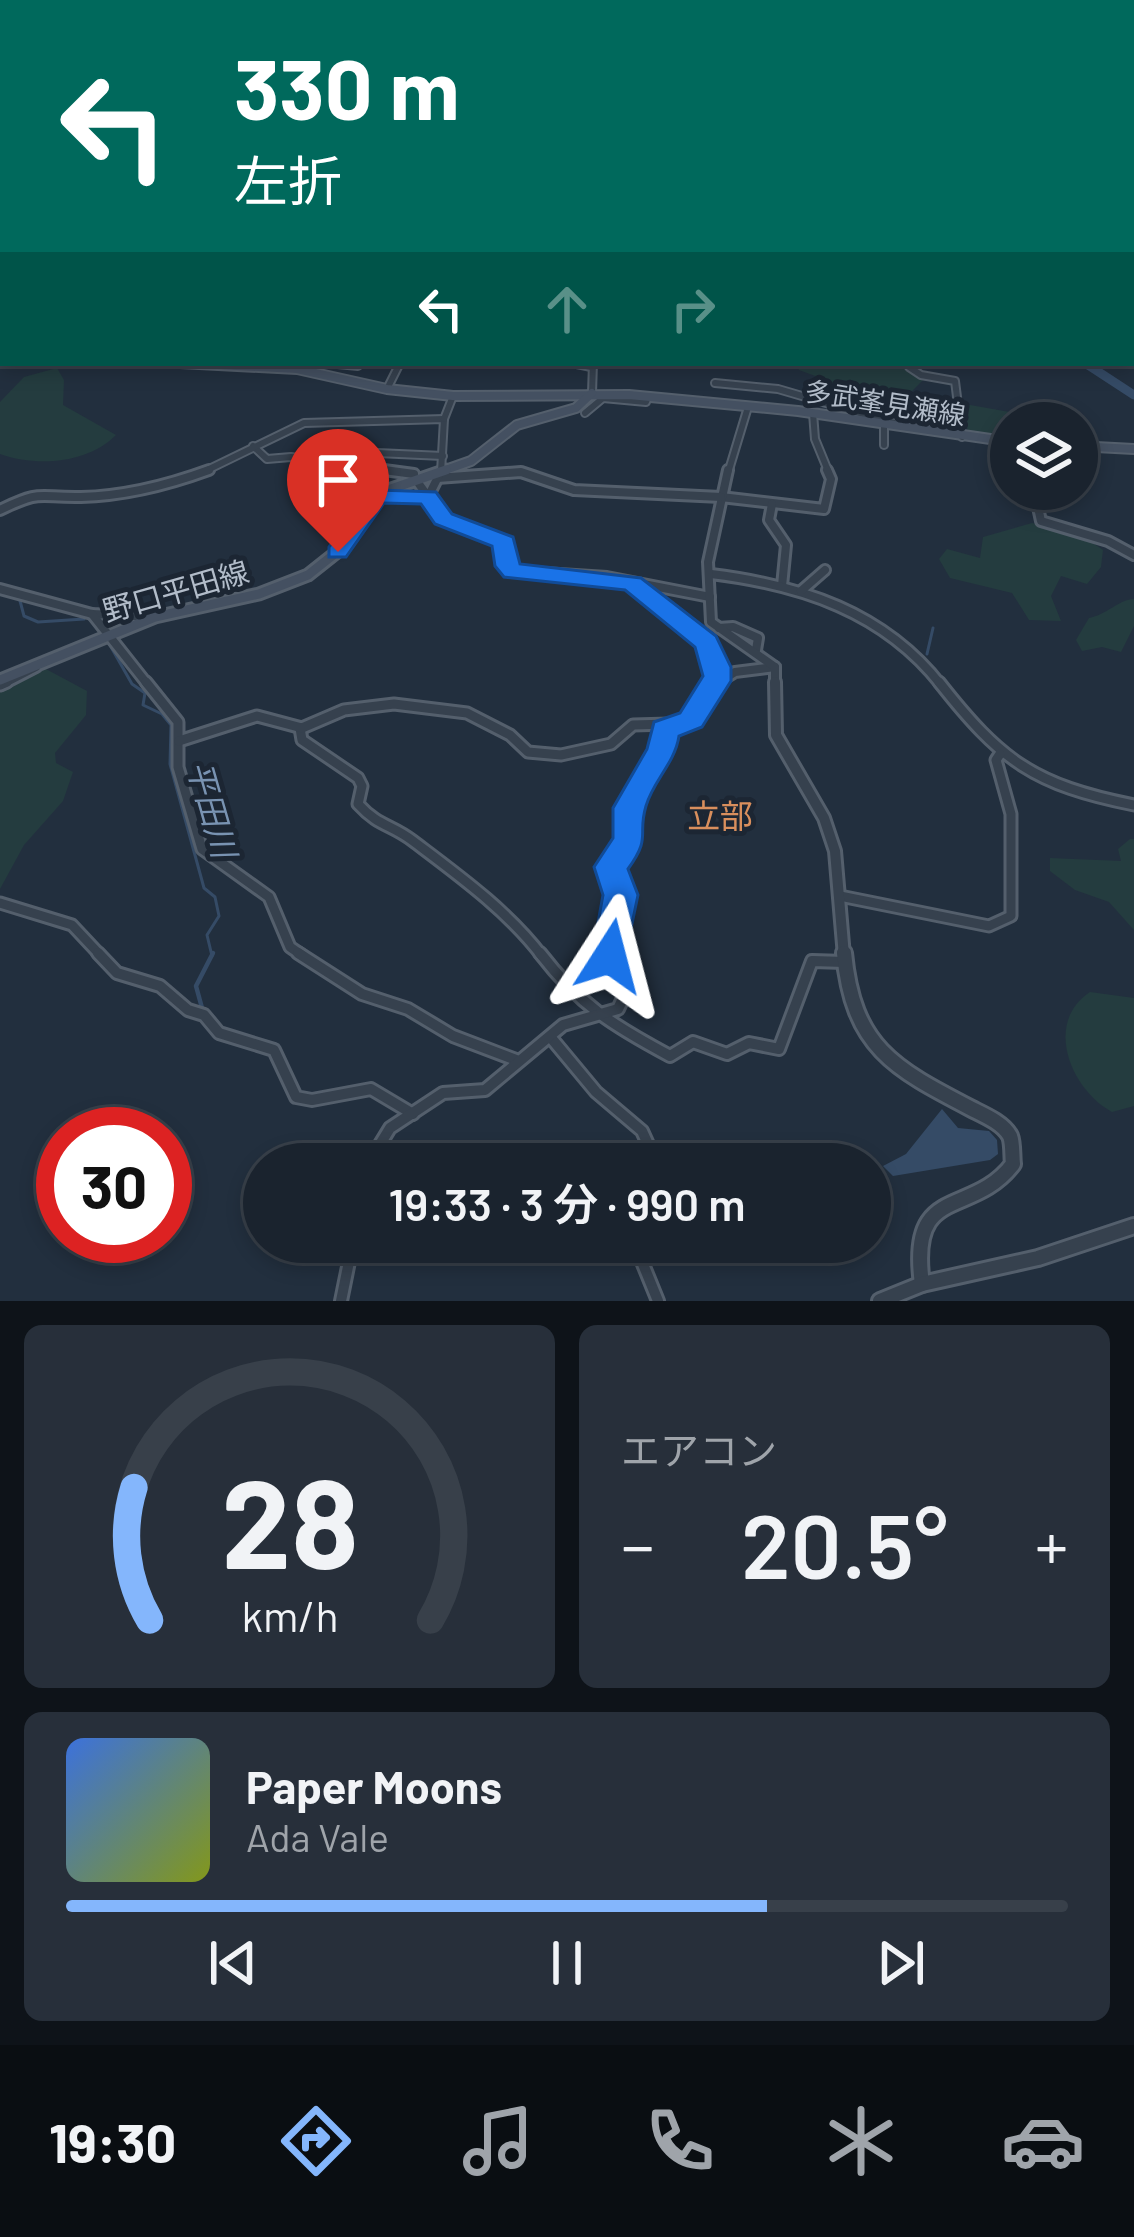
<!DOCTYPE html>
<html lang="ja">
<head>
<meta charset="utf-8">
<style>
  :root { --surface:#1a232e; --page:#272f3a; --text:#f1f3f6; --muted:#9fa4aa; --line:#38404a; --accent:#84b6fc }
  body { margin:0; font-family:Barlow,"Noto Sans JP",sans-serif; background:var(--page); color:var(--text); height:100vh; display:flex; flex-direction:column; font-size:45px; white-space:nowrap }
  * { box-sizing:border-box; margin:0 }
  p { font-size:39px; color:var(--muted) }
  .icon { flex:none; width:66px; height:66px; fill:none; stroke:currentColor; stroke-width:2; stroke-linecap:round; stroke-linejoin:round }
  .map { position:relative; height:1301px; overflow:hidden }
  .panel { display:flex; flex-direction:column; gap:24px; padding:24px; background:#0e1319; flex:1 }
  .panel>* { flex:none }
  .hud { position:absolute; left:0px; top:0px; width:1134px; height:366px; box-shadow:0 6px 18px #0003,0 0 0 3px var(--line); background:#00695c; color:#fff; overflow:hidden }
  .tools { position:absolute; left:990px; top:402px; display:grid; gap:24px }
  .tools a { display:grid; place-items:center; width:108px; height:108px; border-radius:50%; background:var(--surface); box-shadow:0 6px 18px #0003,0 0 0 3px var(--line); font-size:60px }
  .speed { position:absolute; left:36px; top:1107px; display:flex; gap:24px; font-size:60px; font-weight:700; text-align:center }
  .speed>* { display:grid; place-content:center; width:156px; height:156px; border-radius:50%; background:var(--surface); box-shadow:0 6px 18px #0003,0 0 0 3px var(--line); line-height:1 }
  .speed .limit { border:18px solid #d22; background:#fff; color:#111 }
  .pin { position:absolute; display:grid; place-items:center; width:102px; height:102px; color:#fff; margin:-123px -51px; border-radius:50% 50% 50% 0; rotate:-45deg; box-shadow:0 0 12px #0007 }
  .pin .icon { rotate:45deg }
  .me { position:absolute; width:132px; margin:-66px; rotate:9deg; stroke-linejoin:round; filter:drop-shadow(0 0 9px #0008) }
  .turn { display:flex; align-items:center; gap:42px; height:252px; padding:0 36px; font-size:54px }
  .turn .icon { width:156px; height:156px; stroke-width:2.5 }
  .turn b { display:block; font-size:84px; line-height:102px }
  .lanes { display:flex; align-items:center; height:114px; padding:0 36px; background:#0003; justify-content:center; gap:60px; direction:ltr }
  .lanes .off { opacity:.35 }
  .big { font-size:90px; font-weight:600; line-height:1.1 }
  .panel .card { flex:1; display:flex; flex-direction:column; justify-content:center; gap:18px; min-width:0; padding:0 42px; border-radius:18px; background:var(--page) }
  .panel .dial { align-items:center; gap:0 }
  .dial svg { height:312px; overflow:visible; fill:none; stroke:var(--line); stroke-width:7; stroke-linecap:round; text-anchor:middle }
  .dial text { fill:var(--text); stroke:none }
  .song { display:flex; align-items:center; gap:36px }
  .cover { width:144px; height:144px; border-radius:18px; background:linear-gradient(135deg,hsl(220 70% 55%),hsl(70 70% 35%)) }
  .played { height:12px; border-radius:6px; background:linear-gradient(90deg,var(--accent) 70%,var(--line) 70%) }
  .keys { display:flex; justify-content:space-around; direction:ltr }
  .heat { display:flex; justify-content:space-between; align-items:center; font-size:66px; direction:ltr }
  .panel .tiles { flex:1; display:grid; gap:24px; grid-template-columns:1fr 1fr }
  .card:last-child { grid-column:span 2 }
  .trip { position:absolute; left:243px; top:1143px; width:648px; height:120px; border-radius:60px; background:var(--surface); box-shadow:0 6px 18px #0003,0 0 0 3px var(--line); font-weight:600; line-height:120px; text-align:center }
  .dock { display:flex; height:192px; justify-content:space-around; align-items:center; background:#0a0e12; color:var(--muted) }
  .dock .icon { width:84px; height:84px }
  .dock .selected { color:var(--accent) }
  .dock b { font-size:54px; color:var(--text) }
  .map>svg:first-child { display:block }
</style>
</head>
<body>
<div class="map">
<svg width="1134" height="1301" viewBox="0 0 1134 1301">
  <rect width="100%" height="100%" fill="#222f3e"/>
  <g fill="#243c3f">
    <polygon points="901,363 923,380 911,392 821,390 818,377 799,370 797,364"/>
    <path d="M57 368 64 380 63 405 116 435C87 464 37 467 0 454V402L24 377Z"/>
    <polygon points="959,403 1021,414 1027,412 1028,404 1065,407 1073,423 1011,423 1011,438 969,434"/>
    <polygon points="1032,523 1083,536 1103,550 1101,567 1087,584 1061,576 1051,596 1061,621 1029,620 1012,593 950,578 939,559 947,549 980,558 983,537"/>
    <path d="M1134 599V626L1121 652 1102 647 1082 651 1076 640 1089 618C1106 615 1120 599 1134 599Z"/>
    <polygon points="44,668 87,691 86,715 55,753 56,763 73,772 63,801 24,845 0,889 0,691"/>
    <polygon points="1130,839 1134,839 1134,930 1109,902 1075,890 1050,871 1050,858 1121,861 1118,849"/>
    <path d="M1090 992 1134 998V1106L1112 1112C1071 1090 1043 1023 1090 992Z"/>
  </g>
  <polygon fill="#354b66" points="942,1109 958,1128 989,1131 997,1140 998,1154 990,1160 893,1176 883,1166 906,1154"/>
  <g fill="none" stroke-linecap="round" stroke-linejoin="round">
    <g stroke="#354b66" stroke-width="3">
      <polyline points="19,597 24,616 38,622 84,619"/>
      <polyline points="107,640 132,684 145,693 143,705 162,714 171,725 170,764 204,888 215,897 219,916 207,935 212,956"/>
      <polyline points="927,654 933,628"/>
    </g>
    <polyline stroke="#354b66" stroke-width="4.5" points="202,1008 196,986 213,953"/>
    <polyline stroke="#354b66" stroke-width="9" points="1085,363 1134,395"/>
    <g stroke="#545f6c" stroke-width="10">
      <g id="minor-far3">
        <polyline points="1131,338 1134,342"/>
        <polyline points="327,363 358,366"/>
        <polyline points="572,363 591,367"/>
        <polyline points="909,367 921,375 955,381 962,437"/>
        <polyline points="715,383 778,389 894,423"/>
        <polyline points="387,389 400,363"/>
        <polyline points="585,413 603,398 646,402 648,397"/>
        <polyline points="813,413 815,439 829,473"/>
        <polyline points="884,424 884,445"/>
        <polyline points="253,446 267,459 291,457 406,473"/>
        <polyline points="377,453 443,456"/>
        <polyline points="201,473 304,423 444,419 441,472"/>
      </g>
    </g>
    <g stroke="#545f6c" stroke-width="14">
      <g id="minor-far2">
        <polyline points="384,470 414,474"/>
        <polyline points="419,484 444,519 504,542 507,566 513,571 607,577 710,597"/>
        <polyline points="1034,489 1041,521 1108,541 1134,555"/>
        <polyline points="721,497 824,509 831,479 827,470"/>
        <polyline points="772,504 769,520 786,545 782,586"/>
        <path d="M0 510C43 489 37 498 81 497 125 496 168 485 209 470"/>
        <path d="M711 574C801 585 884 612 941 685"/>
        <path d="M639 587C676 610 712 635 716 681"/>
        <polyline points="0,589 92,614 155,617"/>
        <polyline points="801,591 825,570"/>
        <polyline points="92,614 148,685"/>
        <polyline points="719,628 733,627 758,638 756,650"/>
        <polyline points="1,685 36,667"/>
        <polyline points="714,685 735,672 775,667"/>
      </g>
    </g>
    <g stroke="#545f6c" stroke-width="15">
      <g id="minor-far1">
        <polyline points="146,682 178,722 178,767 202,849 269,897 290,947 303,956"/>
        <path d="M939 682C1001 761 1034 785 1134 805"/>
        <polyline points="0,685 7,682"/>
        <path d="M300 728 302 740 358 778 362 786 358 804C379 827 391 824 413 841 458 875 508 911 542 956"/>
        <polyline points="179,741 257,716 302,728 344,710 394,704 467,713 510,735 528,752 561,755 611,744 633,725 669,724"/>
        <polyline points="840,896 989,926 1011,916 1011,814 996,760 1000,754"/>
        <polyline points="0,903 72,925 101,956"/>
        <path d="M610 956 620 895 611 867C638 830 620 838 629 806 637 778 660 760 665 729L696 716 717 682"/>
      </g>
    </g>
    <g stroke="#545f6c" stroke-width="16">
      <g id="minor">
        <polyline points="98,953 117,973 160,986 188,1010 204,1015 219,1033 274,1050 296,1097 312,1100 371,1089 413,1114"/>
        <polyline points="298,953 362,994 408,1009 453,1036 516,1060"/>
        <path d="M540 953C580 1005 612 1025 670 1056L693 1042 727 1054 749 1043 779 1049 812 961 845 962"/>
        <polyline points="552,1039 596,1092 642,1131 657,1164"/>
        <polyline points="368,1164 390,1128 443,1093 485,1090 563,1025 618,1009 627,990 611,953"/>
        <polyline points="634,1242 658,1301"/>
        <polyline points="341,1301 353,1242"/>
      </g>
    </g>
    <g stroke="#545f6c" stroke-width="10">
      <g id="tertiary-far3">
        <polyline points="592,393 593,363"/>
        <polyline points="444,419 453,396"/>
        <polyline points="509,473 524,473"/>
        <polyline points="728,473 748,407"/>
      </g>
    </g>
    <g stroke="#545f6c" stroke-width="14">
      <g id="tertiary-far2">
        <polyline points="728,470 708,562 711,622 775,667 775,685"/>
        <polyline points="437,478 521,472 574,490 721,497"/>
        <polyline points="378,496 428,497 438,477"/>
      </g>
    </g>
    <g stroke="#545f6c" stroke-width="16">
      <polyline id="tertiary-far1" points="775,682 776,735 824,818 835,851 844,956"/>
    </g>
    <g stroke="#545f6c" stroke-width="20">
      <g id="tertiary">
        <path d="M844 953C853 1047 893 1068 972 1109 984 1115 1003 1123 1010 1136 1013 1143 1012 1157 1013 1164 971 1219 908 1182 922 1284"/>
        <polyline points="880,1301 922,1284 1038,1258 1134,1226"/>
      </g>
    </g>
    <g stroke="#545f6c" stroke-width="12">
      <g id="secondary-far1">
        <polyline points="180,363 297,369 387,389 453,396 629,395 798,411 1011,442"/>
        <polyline points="1077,446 1134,449"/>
        <polyline points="437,473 471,461 517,425 576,408 592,393"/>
      </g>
    </g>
    <g stroke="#545f6c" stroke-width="15">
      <polyline id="secondary" points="0,680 155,617 259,594 308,575 337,552 369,503 385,491 446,470"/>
    </g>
    <use href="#minor-far3" stroke="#36414e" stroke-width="6"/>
    <use href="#minor-far2" stroke="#36414e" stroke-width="8"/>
    <use href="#minor-far1" stroke="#36414e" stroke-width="9"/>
    <use href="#minor" stroke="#36414e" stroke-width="10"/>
    <use href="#tertiary-far3" stroke="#36414e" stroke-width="6"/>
    <use href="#tertiary-far2" stroke="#36414e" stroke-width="8"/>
    <use href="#tertiary-far1" stroke="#36414e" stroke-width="10"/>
    <use href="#tertiary" stroke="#36414e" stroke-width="14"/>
    <use href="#secondary-far1" stroke="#445061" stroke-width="8"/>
    <use href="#secondary" stroke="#445061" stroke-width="9"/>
  </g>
  <linearGradient id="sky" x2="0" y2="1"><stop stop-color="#131a22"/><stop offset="0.49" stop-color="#3e4d63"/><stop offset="1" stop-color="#3e4d63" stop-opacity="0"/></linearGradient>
  <rect width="1134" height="359" fill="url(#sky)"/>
  <path fill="#1a73e8" stroke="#114b97" stroke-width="3" d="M378 490 436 492 452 514 513 537 520 564 641 578 716 636 731 667V681L702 727 679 736C675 763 653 781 646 806 637 836 652 836 628 869L638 895 623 967 610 972 597 967 592 956 603 895 594 867 613 838V808L647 749 654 722 680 713 703 676 695 647 625 590 504 577 495 566 492 546 435 524 421 504 384 503 346 557H329V547L370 492Z"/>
  <g text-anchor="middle" stroke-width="10" stroke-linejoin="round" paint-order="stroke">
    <g font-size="27" fill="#b2bcc9" stroke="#1c2633">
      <text transform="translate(885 404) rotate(9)" y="9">多武峯見瀬線</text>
    </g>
    <g font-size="30" fill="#b2bcc9" stroke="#1c2633">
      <text transform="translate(176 592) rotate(-16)" y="10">野口平田線</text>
    </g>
    <g font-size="33" font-style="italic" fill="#7993b2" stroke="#1c2633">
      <text transform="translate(212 809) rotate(74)" y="12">平田川</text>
    </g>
    <g font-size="33" fill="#d98f5d" stroke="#1c2633">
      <text x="720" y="828">立部</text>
    </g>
  </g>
</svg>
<div class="tools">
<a><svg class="icon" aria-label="layers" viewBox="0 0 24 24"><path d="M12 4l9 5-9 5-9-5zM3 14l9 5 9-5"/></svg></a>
</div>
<div class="speed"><div class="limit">30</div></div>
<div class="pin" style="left:338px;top:552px;background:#d93025"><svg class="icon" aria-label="arrive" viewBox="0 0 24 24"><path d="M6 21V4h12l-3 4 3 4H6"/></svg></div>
<svg class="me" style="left:610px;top:956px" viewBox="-20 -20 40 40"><path d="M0-17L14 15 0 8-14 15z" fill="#1a73e8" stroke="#fff" stroke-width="4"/></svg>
<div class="trip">19:33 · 3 分 · 990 m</div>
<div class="hud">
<div class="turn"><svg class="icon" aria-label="left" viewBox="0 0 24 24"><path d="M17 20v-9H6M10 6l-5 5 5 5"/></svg><div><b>330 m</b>左折</div></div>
<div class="lanes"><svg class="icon" aria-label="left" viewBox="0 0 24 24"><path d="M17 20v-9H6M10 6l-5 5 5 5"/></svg><svg class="icon off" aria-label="ahead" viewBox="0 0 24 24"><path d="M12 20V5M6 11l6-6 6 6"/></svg><svg class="icon off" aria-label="right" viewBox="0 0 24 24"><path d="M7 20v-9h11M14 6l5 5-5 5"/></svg></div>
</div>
</div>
<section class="panel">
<div class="tiles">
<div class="card dial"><svg viewBox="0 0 100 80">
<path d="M14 69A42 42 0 1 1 86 69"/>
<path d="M14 69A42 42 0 0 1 10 35" stroke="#84b6fc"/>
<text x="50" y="56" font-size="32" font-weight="700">28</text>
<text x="50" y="72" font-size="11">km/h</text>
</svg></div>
<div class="card"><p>エアコン</p>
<div class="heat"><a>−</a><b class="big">20.5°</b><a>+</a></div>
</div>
<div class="card">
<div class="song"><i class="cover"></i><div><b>Paper Moons</b><p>Ada Vale</p></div></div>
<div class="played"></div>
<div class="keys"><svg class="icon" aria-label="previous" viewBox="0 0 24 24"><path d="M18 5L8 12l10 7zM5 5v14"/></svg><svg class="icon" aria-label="pause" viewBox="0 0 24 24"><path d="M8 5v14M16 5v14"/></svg><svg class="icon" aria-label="next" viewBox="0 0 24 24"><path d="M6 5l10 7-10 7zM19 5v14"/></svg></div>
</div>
</div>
</section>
<nav class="dock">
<b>19:30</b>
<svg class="icon selected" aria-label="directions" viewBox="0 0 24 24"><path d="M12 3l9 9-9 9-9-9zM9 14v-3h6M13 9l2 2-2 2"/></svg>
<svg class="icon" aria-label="music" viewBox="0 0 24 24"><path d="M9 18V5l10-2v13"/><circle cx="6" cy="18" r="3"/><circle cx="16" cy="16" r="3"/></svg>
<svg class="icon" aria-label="phone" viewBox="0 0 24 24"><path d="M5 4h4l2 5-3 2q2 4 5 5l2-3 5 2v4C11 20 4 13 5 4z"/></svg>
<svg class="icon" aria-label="climate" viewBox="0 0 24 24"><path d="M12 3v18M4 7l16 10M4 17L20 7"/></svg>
<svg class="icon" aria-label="car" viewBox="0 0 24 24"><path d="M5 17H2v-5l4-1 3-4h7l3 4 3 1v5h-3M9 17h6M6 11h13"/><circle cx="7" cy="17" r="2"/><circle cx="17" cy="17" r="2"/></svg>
</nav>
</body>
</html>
